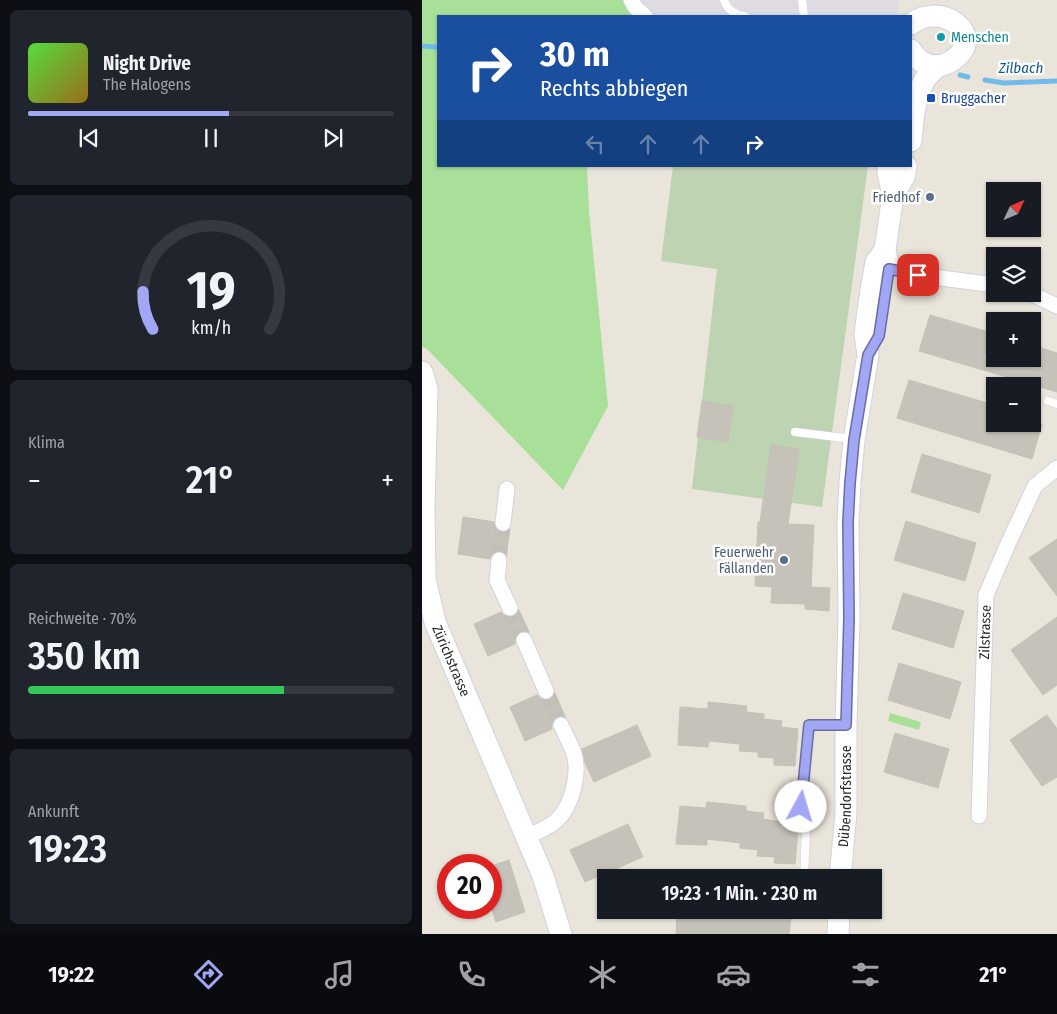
<!DOCTYPE html>
<html lang="de">
<head>
<meta charset="utf-8">
<style>
  :root { --surface:#171b24; --page:#20242c; --text:#f1f3f6; --muted:#9ea1a6; --line:#363941; --accent:#a1a7f4 }
  body { margin:0; font-family:"Fira Sans Condensed",sans-serif; background:var(--page); color:var(--text); height:100vh; display:flex; flex-direction:column; font-size:19px; white-space:nowrap }
  * { box-sizing:border-box; margin:0 }
  p { font-size:16px; color:var(--muted) }
  .icon { flex:none; width:28px; height:28px; fill:none; stroke:currentColor; stroke-width:2; stroke-linecap:round; stroke-linejoin:round }
  .map { position:relative; flex:1; overflow:hidden }
  .drawer { display:flex; flex-direction:column; gap:10px; padding:10px; background:#0d0f14; width:422px }
  .drawer>* { flex:none }
  .hud { position:absolute; left:15px; top:15px; width:475px; height:152px; border-radius:0px; box-shadow:0 1px 4px #0004; background:#1a4fa0; color:#fff; overflow:hidden }
  .needle { width:32px; rotate:46deg }
  .fabs { position:absolute; left:564px; top:182px; display:grid; gap:10px }
  .fabs a { display:grid; place-items:center; width:55px; height:55px; border-radius:0px; background:var(--surface); box-shadow:0 1px 4px #0004; font-size:25px }
  .speed { position:absolute; left:15px; top:854px; display:flex; gap:10px; font-size:25px; font-weight:700; text-align:center }
  .speed>* { display:grid; place-content:center; width:65px; height:65px; border-radius:50%; background:var(--surface); box-shadow:0 1px 4px #0004; line-height:1 }
  .speed .limit { border:8px solid #d22; background:#fff; color:#111 }
  .pin { position:absolute; display:grid; place-items:center; width:42px; height:42px; color:#fff; margin:-21px; border-radius:10px; box-shadow:0 2px 8px #0006 }
  .me { position:absolute; width:55px; margin:-28px; rotate:6deg; stroke-linejoin:round; filter:drop-shadow(0 0 4px #0008) }
  .turn { display:flex; align-items:center; gap:18px; height:105px; padding:0 20px; font-size:22px }
  .turn .icon { width:65px; height:65px; stroke-width:2.5 }
  .turn b { display:block; font-size:35px; line-height:42px }
  .lanes { display:flex; align-items:center; height:48px; padding:0 20px; background:#0003; justify-content:center; gap:25px; direction:ltr }
  .lanes .off { opacity:.35 }
  .big { font-size:38px; font-weight:600; line-height:1.1 }
  .drawer .widget { flex:1; display:flex; flex-direction:column; justify-content:center; gap:8px; min-width:0; padding:0 18px; border-radius:8px; background:var(--page) }
  .drawer .dial { align-items:center; gap:0 }
  .dial svg { height:130px; overflow:visible; fill:none; stroke:var(--line); stroke-width:7; stroke-linecap:round; text-anchor:middle }
  .dial text { fill:var(--text); stroke:none }
  .song { display:flex; align-items:center; gap:15px }
  .cover { width:60px; height:60px; border-radius:8px; background:linear-gradient(135deg,hsl(110 70% 55%),hsl(40 70% 35%)) }
  .played { height:5px; border-radius:2px; background:linear-gradient(90deg,var(--accent) 55%,var(--line) 55%) }
  .keys { display:flex; justify-content:space-around; direction:ltr }
  .heat { display:flex; justify-content:space-between; align-items:center; font-size:28px; direction:ltr }
  .charge { height:8px; border-radius:4px; background:linear-gradient(90deg,#34c759 70%,var(--line) 0) }
  .trip { position:absolute; left:175px; top:869px; width:285px; height:50px; border-radius:0px; background:var(--surface); box-shadow:0 1px 4px #0004; font-weight:600; line-height:50px; text-align:center }
  .tab-bar { display:flex; height:80px; justify-content:space-around; align-items:center; background:#090b0e; color:var(--muted) }
  .tab-bar .icon { width:35px; height:35px }
  .tab-bar .on { color:var(--accent) }
  .tab-bar b { font-size:22px; color:var(--text) }
  main { display:flex; flex:1; min-height:0 }
  .map>svg:first-child { display:block }
</style>
</head>
<body>
<main>
<section class="drawer">
<div class="widget">
<div class="song"><i class="cover"></i><div><b>Night Drive</b><p>The Halogens</p></div></div>
<div class="played"></div>
<div class="keys"><svg class="icon" aria-label="previous" viewBox="0 0 24 24"><path d="M18 5L8 12l10 7zM5 5v14"/></svg><svg class="icon" aria-label="pause" viewBox="0 0 24 24"><path d="M8 5v14M16 5v14"/></svg><svg class="icon" aria-label="next" viewBox="0 0 24 24"><path d="M6 5l10 7-10 7zM19 5v14"/></svg></div>
</div>
<div class="widget dial"><svg viewBox="0 0 100 80">
<path d="M14 69A42 42 0 1 1 86 69"/>
<path d="M14 69A42 42 0 0 1 8 46" stroke="#a1a7f4"/>
<text x="50" y="56" font-size="32" font-weight="700">19</text>
<text x="50" y="72" font-size="11">km/h</text>
</svg></div>
<div class="widget"><p>Klima</p>
<div class="heat"><a>−</a><b class="big">21°</b><a>+</a></div>
</div>
<div class="widget"><p>Reichweite · 70%</p><b class="big">350 km</b><div class="charge"></div></div>
<div class="widget"><p>Ankunft</p><b class="big">19:23</b></div>
</section>
<div class="map">
<svg width="635" height="934" viewBox="0 0 635 934">
  <rect width="100%" height="100%" fill="#eae5da"/>
  <polygon fill="#dedbe3" points="209,0 478,0 475,16 223,16"/>
  <g fill="#a8df99">
    <polygon points="0,0 209,0 223,16 16,16 16,166 165,166 167,211 186,406 141,490 5,349 0,347"/>
    <polygon points="468,713 499,722 497,730 466,721"/>
  </g>
  <polygon fill="#bed3b2" points="251,166 446,166 400,507 270,489 295,269 239,261"/>
  <g fill="none" stroke-linecap="round" stroke-linejoin="round">
    <g stroke="#71bae9" stroke-width="5">
      <polyline points="0,46 13,47 16,47"/>
      <polyline points="538,75 546,77"/>
      <polyline points="563,80 582,83 635,81"/>
    </g>
  </g>
  <g fill="#c5c3b9" stroke="#c5c1b4">
    <polygon points="508,315 570,333 562,359 610,359 610,345 635,353 635,392 497,351"/>
    <polygon points="487,380 572,405 572,424 620,424 610,459 475,418"/>
    <polygon points="280,401 312,406 306,442 275,437"/>
    <polygon points="349,445 377,449 366,524 392,525 389,587 408,588 407,611 383,609 383,604 349,603 350,587 333,586 336,522 338,522"/>
    <polygon points="500,454 569,475 557,513 489,492"/>
    <polygon points="41,517 72,522 73,527 75,530 79,532 84,532 88,529 84,554 78,551 74,551 70,554 68,559 36,554"/>
    <polygon points="484,521 554,543 543,581 472,560"/>
    <polygon points="635,539 635,596 607,558"/>
    <polygon points="481,593 542,611 531,648 470,629"/>
    <polygon points="97,610 107,632 103,631 98,632 94,635 93,638 93,644 66,656 52,624 79,612 83,616 88,617 91,617 95,614"/>
    <polygon points="635,617 635,685 621,695 589,650"/>
    <polygon points="477,663 539,682 528,719 466,700"/>
    <polygon points="133,693 143,717 139,716 135,717 132,719 130,724 130,729 103,741 88,707 115,695 119,699 123,700 127,700 131,697"/>
    <polygon points="286,702 325,706 324,712 342,714 342,719 360,721 359,727 376,729 373,766 352,765 352,758 336,757 336,752 317,751 318,744 287,741 286,747 256,745 258,707 286,709"/>
    <polygon points="625,715 635,729 635,777 620,786 588,740"/>
    <polygon points="215,725 229,756 172,782 163,763 160,749"/>
    <polygon points="473,733 527,749 516,788 462,772"/>
    <polygon points="285,802 324,806 324,811 342,813 341,819 360,822 359,826 376,829 373,864 352,863 353,857 335,856 336,850 318,848 318,843 285,839 285,845 254,844 258,806 284,808"/>
    <polygon points="206,824 221,857 163,882 148,850"/>
    <polygon points="87,860 103,912 74,922 69,906 69,866"/>
    <polygon points="255,910 351,910 350,915 369,916 367,934 254,934"/>
  </g>
  <g fill="none" stroke-linecap="round" stroke-linejoin="round">
    <g stroke="#c3bfb6" stroke-width="15" stroke-dasharray="15 8" stroke-linecap="butt">
      <polyline points="77,560 81,523"/>
      <polyline points="88,608 102,640"/>
      <polyline points="124,691 139,725"/>
    </g>
    <g stroke="#d0d1e1" stroke-width="9">
      <g id="service">
        <path d="M302 0C305 10 314 15 323 16"/>
        <polyline points="380,0 382,16"/>
        <polyline points="626,401 635,404"/>
        <polyline points="373,432 431,439"/>
        <polyline points="382,878 384,831 379,807 387,725 422,725"/>
      </g>
    </g>
    <g stroke="#d0d1e1" stroke-width="17">
      <g id="minor">
        <polyline points="209,0 214,8 223,16"/>
        <polyline points="467,269 497,275 572,285"/>
        <polyline points="610,294 635,306"/>
        <polyline points="81,523 85,489"/>
        <polyline points="77,560 75,580 88,608"/>
        <polyline points="102,640 124,691"/>
        <path id="s1" d="M557 816 564 595 586 544 613 486 635 468"/>
        <path d="M104 837C113 833 128 827 135 820 150 806 158 773 152 754 149 744 143 734 139 725"/>
      </g>
    </g>
    <g stroke="#d0d1e1" stroke-width="23">
      <g id="secondary">
        <path d="M489 24C519 0 566 35 531 60 526 64 520 66 513 66 502 65 494 59 489 50"/>
        <path d="M489 141C491 120 492 96 504 78 507 74 512 70 515 66"/>
        <polyline points="471,195 482,177 484,166"/>
        <polyline points="466,264 463,250 471,195 466,173 466,166"/>
        <path id="s2" d="M0 372 5 389 2 507 3 579 13 622 121 876 139 934"/>
        <path id="s3" d="M418 878 424 813V725L427 618 426 522 428 483 432 440 446 355 443 334 449 290 454 262 463 250"/>
        <polyline points="416,934 417,910"/>
      </g>
    </g>
    <use href="#service" stroke="#fff" stroke-width="8"/>
    <use href="#minor" stroke="#fff" stroke-width="15"/>
    <use href="#secondary" stroke="#fff" stroke-width="21"/>
  </g>
  <g fill="none" stroke-linecap="round" stroke-linejoin="round">
    <g stroke="#696d9f" stroke-width="12">
      <polyline id="route" points="379,807 387,725 424,725 427,618 426,522 428,483 432,440 446,355 457,336 467,269 496,275"/>
    </g>
    <use href="#route" stroke="#a1a7f4" stroke-width="9"/>
  </g>
  <circle fill="#0f9aa8" stroke="#fff" stroke-width="2" cx="519" cy="37" r="5"/>
  <rect fill="#1a4fb4" stroke="#fff" stroke-width="2" x="504" y="93" width="10" height="10" rx="2.5"/>
  <g fill="#5c6f8a" stroke="#fff" stroke-width="2">
    <circle cx="508" cy="197" r="5"/>
    <circle cx="362" cy="560" r="5"/>
  </g>
  <g text-anchor="middle" stroke-width="5" stroke-linejoin="round" paint-order="stroke">
    <g font-size="14" fill="#0d838f" stroke="#fff" text-anchor="start">
      <text x="529" y="42">Menschen</text>
    </g>
    <g font-size="14" fill="#164399" stroke="#fff" text-anchor="start">
      <text x="519" y="103">Bruggacher</text>
    </g>
    <g font-size="14" fill="#4e5e75" stroke="#fff" text-anchor="end">
      <text x="498" y="202">Friedhof</text>
      <text x="352" y="557">Feuerwehr<tspan x="352" dy="16">Fällanden</tspan></text>
    </g>
    <g font-size="14" fill="#282828" stroke="#fff">
      <text dy="5" stroke="none"><textPath href="#s1" startOffset="184">Zilstrasse</textPath></text>
      <text dy="5" stroke="none"><textPath href="#s2" startOffset="294">Zürichstrasse</textPath></text>
      <text dy="5" stroke="none"><textPath href="#s3" startOffset="82">Dübendorfstrasse</textPath></text>
    </g>
    <g font-size="15" font-style="italic" fill="#125692" stroke="#fff">
      <text x="599" y="73">Zilbach</text>
    </g>
  </g>
</svg>
<div class="fabs">
<a><svg class="needle" viewBox="-14 -14 28 28"><path d="M0-13l5 13h-10z" fill="#e53935"/><path d="M0 13l5-13h-10z" fill="#9ea1a6"/></svg></a>
<a><svg class="icon" aria-label="layers" viewBox="0 0 24 24"><path d="M12 4l9 5-9 5-9-5zM3 14l9 5 9-5"/></svg></a>
<a>+</a>
<a>−</a>
</div>
<div class="speed"><div class="limit">20</div></div>
<div class="pin" style="left:496px;top:275px;background:#d93025"><svg class="icon" aria-label="arrive" viewBox="0 0 24 24"><path d="M6 21V4h12l-3 4 3 4H6"/></svg></div>
<svg class="me" style="left:379px;top:807px" viewBox="-20 -20 40 40"><circle r="19" fill="#fff"/><path d="M0-13L10 11 0 6-10 11z" fill="#a1a7f4"/></svg>
<div class="trip">19:23 · 1 Min. · 230 m</div>
<div class="hud">
<div class="turn"><svg class="icon" aria-label="right" viewBox="0 0 24 24"><path d="M7 20v-9h11M14 6l5 5-5 5"/></svg><div><b>30 m</b>Rechts abbiegen</div></div>
<div class="lanes"><svg class="icon off" aria-label="left" viewBox="0 0 24 24"><path d="M17 20v-9H6M10 6l-5 5 5 5"/></svg><svg class="icon off" aria-label="ahead" viewBox="0 0 24 24"><path d="M12 20V5M6 11l6-6 6 6"/></svg><svg class="icon off" aria-label="ahead" viewBox="0 0 24 24"><path d="M12 20V5M6 11l6-6 6 6"/></svg><svg class="icon" aria-label="right" viewBox="0 0 24 24"><path d="M7 20v-9h11M14 6l5 5-5 5"/></svg></div>
</div>
</div>
</main>
<nav class="tab-bar">
<b>19:22</b>
<svg class="icon on" aria-label="directions" viewBox="0 0 24 24"><path d="M12 3l9 9-9 9-9-9zM9 14v-3h6M13 9l2 2-2 2"/></svg>
<svg class="icon" aria-label="music" viewBox="0 0 24 24"><path d="M9 18V5l10-2v13"/><circle cx="6" cy="18" r="3"/><circle cx="16" cy="16" r="3"/></svg>
<svg class="icon" aria-label="phone" viewBox="0 0 24 24"><path d="M5 4h4l2 5-3 2q2 4 5 5l2-3 5 2v4C11 20 4 13 5 4z"/></svg>
<svg class="icon" aria-label="climate" viewBox="0 0 24 24"><path d="M12 3v18M4 7l16 10M4 17L20 7"/></svg>
<svg class="icon" aria-label="car" viewBox="0 0 24 24"><path d="M5 17H2v-5l4-1 3-4h7l3 4 3 1v5h-3M9 17h6M6 11h13"/><circle cx="7" cy="17" r="2"/><circle cx="17" cy="17" r="2"/></svg>
<svg class="icon" aria-label="filters" viewBox="0 0 24 24"><path d="M4 7h16M4 17h16"/><circle cx="9" cy="7" r="2"/><circle cx="15" cy="17" r="2"/></svg>
<b>21°</b>
</nav>
</body>
</html>
